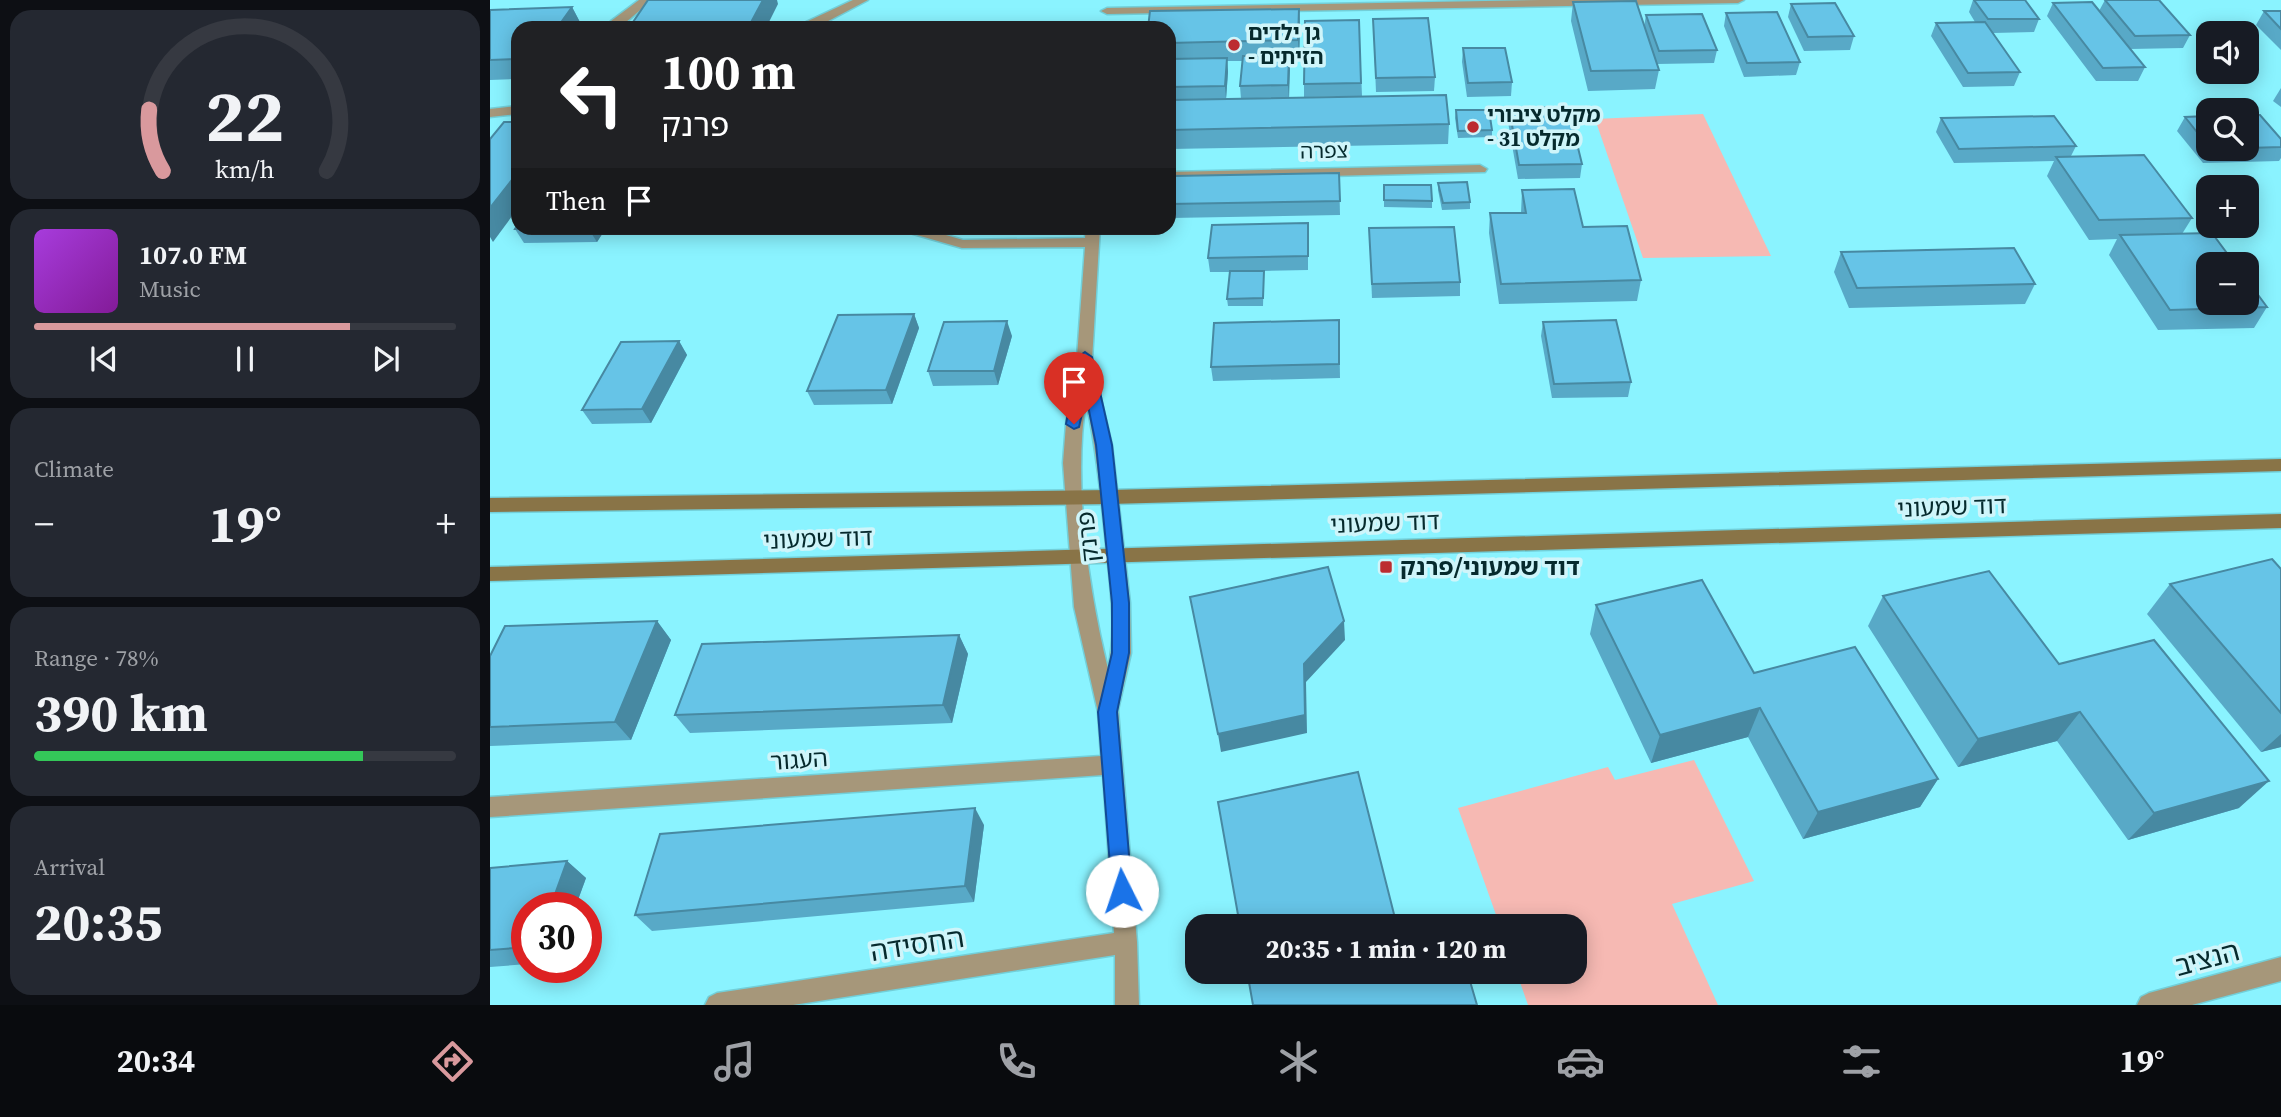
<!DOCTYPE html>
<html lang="en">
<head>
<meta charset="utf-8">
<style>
  :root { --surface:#171b24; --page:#242831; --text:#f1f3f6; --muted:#9ea1a6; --line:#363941; --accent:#d9999d }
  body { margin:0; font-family:"Source Serif 4","Noto Sans Hebrew",serif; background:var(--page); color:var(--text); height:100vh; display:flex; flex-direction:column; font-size:26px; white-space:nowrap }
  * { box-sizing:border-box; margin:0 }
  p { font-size:23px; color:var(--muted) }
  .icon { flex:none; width:38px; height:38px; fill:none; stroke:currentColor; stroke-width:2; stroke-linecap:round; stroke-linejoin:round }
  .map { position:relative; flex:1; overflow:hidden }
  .panel { display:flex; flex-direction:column; gap:10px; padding:10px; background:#0d0f14; width:490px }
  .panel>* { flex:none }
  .hud { position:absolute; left:21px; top:21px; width:665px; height:214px; border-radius:21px; box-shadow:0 4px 18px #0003; background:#202124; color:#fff; overflow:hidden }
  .buttons { position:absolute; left:1706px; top:21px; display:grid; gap:14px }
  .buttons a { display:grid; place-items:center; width:63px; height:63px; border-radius:14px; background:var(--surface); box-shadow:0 4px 18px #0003; font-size:35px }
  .speed { position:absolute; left:21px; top:892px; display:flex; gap:14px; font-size:35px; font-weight:700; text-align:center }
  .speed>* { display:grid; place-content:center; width:91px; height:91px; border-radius:50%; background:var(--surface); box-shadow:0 4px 18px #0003; line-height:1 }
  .speed .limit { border:10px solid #d22; background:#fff; color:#111 }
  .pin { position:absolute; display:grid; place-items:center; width:60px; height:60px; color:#fff; margin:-72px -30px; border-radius:50% 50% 50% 0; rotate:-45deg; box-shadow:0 0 7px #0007 }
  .pin .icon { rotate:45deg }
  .me { position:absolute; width:77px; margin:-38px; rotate:356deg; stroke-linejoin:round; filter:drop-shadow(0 0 5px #0008) }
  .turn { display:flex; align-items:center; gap:24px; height:147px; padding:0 35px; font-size:32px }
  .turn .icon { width:91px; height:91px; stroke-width:2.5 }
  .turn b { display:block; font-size:49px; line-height:60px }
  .then { display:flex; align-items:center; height:66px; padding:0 35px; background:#0003; gap:14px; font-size:26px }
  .big { font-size:52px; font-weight:700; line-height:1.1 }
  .panel .tile { flex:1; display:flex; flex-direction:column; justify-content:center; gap:10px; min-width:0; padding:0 24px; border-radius:21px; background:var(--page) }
  .panel .dial { align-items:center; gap:0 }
  .dial svg { height:182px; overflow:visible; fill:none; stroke:var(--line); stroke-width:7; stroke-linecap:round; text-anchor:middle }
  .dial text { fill:var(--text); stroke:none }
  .song { display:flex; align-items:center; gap:21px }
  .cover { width:84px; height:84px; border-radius:10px; background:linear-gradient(135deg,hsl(280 70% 55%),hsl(290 70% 35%)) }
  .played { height:7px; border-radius:4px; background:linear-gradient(90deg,var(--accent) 75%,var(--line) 75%) }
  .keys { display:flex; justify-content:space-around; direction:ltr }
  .heat { display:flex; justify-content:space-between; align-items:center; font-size:38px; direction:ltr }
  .charge { height:10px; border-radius:5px; background:linear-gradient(90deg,#34c759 78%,var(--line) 0) }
  .trip { position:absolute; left:695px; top:914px; width:402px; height:70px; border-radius:21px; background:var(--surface); box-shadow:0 4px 18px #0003; font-weight:700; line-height:70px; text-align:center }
  .dock { display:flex; height:112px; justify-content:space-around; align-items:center; background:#090b0e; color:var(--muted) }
  .dock .icon { width:49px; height:49px }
  .dock .selected { color:var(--accent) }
  .dock b { font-size:32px; color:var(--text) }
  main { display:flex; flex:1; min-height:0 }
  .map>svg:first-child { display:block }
</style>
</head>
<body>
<main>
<section class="panel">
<div class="tile dial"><svg viewBox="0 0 100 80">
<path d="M14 69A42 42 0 1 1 86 69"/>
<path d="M14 69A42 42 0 0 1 8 42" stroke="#d9999d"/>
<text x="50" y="56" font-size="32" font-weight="700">22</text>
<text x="50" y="72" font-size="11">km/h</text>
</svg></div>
<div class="tile">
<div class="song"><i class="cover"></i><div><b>107.0 FM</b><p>Music</p></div></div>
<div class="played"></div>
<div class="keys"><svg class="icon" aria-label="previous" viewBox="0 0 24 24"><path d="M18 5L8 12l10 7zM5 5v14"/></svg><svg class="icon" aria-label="pause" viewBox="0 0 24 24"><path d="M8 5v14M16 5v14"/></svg><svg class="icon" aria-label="next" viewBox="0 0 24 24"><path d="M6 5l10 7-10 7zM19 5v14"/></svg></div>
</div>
<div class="tile"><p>Climate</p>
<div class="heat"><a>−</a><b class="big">19°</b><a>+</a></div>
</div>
<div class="tile"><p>Range · 78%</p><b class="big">390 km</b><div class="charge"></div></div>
<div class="tile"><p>Arrival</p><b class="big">20:35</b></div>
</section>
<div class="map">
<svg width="1791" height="1005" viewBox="0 0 1791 1005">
  <rect width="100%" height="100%" fill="#8af3ff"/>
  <g fill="#f6b9b3">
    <polygon points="1213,114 1281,256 1153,258 1105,119"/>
    <polygon points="1204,760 1264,881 1182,904 1228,1005 1038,1005 1026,971 1085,971 1085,926 1010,926 968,808 1118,767 1125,780"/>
  </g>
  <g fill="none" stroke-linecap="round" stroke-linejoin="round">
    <g stroke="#72cfd9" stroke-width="3">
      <g id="service">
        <polygon points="149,0 162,0 129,28 117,28 121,21"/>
        <polygon points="363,0 378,0 325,28 313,28 316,22"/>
        <polygon points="28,106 28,114 0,117 0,109"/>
      </g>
    </g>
    <g stroke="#72cfd9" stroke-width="3">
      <g id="minor">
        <polygon points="1051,0 1254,0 1248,3 617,14 611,11 617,8"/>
        <polygon points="990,165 997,169 995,172 679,180 679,172"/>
        <path d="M411 228H432L473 240 595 238 596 228H610L602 360 622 445 640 603 641 653 628 710 647 942 649 1005H625V955L303 1005H215L219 997 227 993 624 933 613 775 0 817V797L611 756 608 712 584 607 573 463 576 424 587 357 595 247 472 248 413 231ZM596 400C606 448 611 496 616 545 620 586 627 629 618 669 598 588 583 482 596 400Z"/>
        <polygon points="1791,957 1791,981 1702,1005 1647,1005 1651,997 1659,993"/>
      </g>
    </g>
    <g stroke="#72cfd9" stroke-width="3">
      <g id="secondary">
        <polygon points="1791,459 1791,471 620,504 0,512 0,498 620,490"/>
        <polygon points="1791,514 1791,528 0,581 0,567"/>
      </g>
    </g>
    <use href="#service" fill="#a6977a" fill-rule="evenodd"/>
    <use href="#minor" fill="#a6977a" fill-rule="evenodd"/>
    <use href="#secondary" fill="#897447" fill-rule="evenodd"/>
  </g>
  <g fill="#58a9c7" fill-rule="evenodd">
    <polygon points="1483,0 1535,0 1549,19 1544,32 1503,33 1530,72 1524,86 1473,87 1441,36 1446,23 1485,22 1479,12"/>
    <polygon points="1615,0 1700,35 1693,48 1640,49 1655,67 1648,81 1606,81 1557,16 1563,3 1609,11"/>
    <polygon points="1083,2 1154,27 1156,15 1227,50 1224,63 1167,64 1169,70 1165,89 1098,91 1081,21"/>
    <polygon points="1301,4 1364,36 1360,50 1314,51 1298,17"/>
    <polygon points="82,7 92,26 91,28 28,28 28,79 0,80 0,10"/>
    <path d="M809 9 810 28 809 60H799V98L959 124 958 144 679 149V28ZM737 61H752L750 86 751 99H736L738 72Z"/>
    <polygon points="1774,11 1791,11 1791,50 1766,25"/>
    <polygon points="1236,13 1310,62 1306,75 1254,77 1234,26"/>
    <polygon points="883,19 945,77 944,91 886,92"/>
    <polygon points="869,20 872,96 814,97 814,84"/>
    <polygon points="973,48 1022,82 1021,96 977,97 972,62"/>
    <polygon points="1791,88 1791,107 1783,101"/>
    <polygon points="1019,108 1092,164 1090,178 1028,179 1018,122"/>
    <polygon points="966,110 1002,130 1002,137 968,138 965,118"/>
    <polygon points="1757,115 1791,139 1791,158 1789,161 1713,163 1687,131 1695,117 1718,116 1718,149 1757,149"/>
    <polygon points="1451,118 1586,146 1581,156 1702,218 1692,234 1777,307 1764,328 1668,330 1619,255 1627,239 1599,240 1557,176 1564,161 1464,163 1446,132"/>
    <polygon points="849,173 850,215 680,218 679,195"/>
    <polygon points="948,183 980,202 980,209 952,210 948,190"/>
    <polygon points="894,185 942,201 942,208 894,207"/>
    <polygon points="1032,190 1093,227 1151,280 1147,301 1009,304 999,233 1000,213 1031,213"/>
    <polygon points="818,223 818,270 774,271 773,306 738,306 737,299 740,272 720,272 718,258"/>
    <polygon points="116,228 107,242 34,243 25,229"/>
    <polygon points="879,228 970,282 970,296 882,298"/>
    <polygon points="1351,252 1545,284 1535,304 1359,308 1344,272"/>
    <polygon points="424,314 429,328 402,404 324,405 317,391"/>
    <polygon points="849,320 850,378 723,381 721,367"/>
    <polygon points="1053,322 1141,382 1138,397 1062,398 1051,336"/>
    <polygon points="522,336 508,385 443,386 438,371"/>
    <polygon points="189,341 197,355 161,423 102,424 92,410"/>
    <polygon points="1791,569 1791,747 1771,752 1657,614 1680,584"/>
    <polygon points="1393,596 1569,664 1749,808 1638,840 1567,741 1468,767 1378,626"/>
    <polygon points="1106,605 1264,673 1448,779 1430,807 1313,839 1258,737 1161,763 1100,634"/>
    <polygon points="167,621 181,640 141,740 0,746 0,656"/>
    <polygon points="469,635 478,654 462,723 200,733 185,715"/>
    <polygon points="494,825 484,902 162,931 145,915"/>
    <polygon points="77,861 96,878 85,908 37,908 37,964 0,967 0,868"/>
  </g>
  <g fill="#4789a2">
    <polygon points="273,0 287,0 288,4 276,28 258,28"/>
    <polygon points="82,7 92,26 91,28 67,28"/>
    <polygon points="809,9 810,28 809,60 808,40"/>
    <polygon points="799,56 800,69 799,99 798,85"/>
    <polygon points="737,58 738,72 736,99 735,86"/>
    <polygon points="28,172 28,208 3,242 0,237 0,208"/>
    <polygon points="98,228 116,228 107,242"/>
    <polygon points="424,314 429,328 402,404 396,390"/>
    <polygon points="517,321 522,336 508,385 504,371"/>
    <polygon points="189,341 197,355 161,423 152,409"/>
    <polygon points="167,621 181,640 141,740 125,722"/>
    <polygon points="854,621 855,640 816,682 817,733 731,752 728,734 814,664"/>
    <polygon points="469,635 478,654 462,723 453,705"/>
    <polygon points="1270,708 1258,737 1161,763 1170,735"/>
    <polygon points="1590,712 1567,741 1468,767 1488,739"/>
    <polygon points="1791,734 1791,747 1771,752"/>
    <polygon points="1448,779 1430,807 1313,839 1328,812"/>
    <polygon points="1779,781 1749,808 1638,840 1664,813"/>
    <polygon points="485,808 494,825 484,902 475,886"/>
    <polygon points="77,861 96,878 85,908 60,908"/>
  </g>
  <g fill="#66c4e7" stroke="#4789a2" stroke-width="2">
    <polygon points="158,0 273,0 258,28 139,28"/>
    <polygon points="1484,0 1535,0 1549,19 1498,19"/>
    <polygon points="1615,0 1669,0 1700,35 1645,36"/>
    <polygon points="1146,1 1169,70 1101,71 1083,2"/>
    <polygon points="1602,2 1655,67 1613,68 1563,3"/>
    <polygon points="1345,3 1364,36 1318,37 1301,4"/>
    <polygon points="82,7 67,28 28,28 28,59 0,60 0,10"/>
    <polygon points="809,9 808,40 679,43 679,28 658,28 660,11"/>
    <polygon points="1774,11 1791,11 1791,29"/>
    <polygon points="1287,12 1310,62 1257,63 1236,13"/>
    <polygon points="1212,14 1227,50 1169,51 1156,15"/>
    <polygon points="938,18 945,77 886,78 883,19"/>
    <polygon points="869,20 871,83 814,84 815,21"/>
    <polygon points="1495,22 1530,72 1478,73 1446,23"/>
    <polygon points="973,48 1015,48 1022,82 978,83"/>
    <polygon points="753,56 799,56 798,85 750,86"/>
    <polygon points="737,58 735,86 679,87 679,59"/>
    <polygon points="956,95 959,124 679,130 679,100"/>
    <polygon points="1078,107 1092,164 1029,165 1019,108"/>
    <polygon points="966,110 999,110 1002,130 968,131"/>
    <polygon points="1757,115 1770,115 1791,139 1791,147 1757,148"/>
    <polygon points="1564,116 1586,146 1469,149 1451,118"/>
    <polygon points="1718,116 1718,146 1695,117"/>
    <polygon points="14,122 28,122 28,172 0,208 0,139"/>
    <polygon points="1654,155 1702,218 1609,220 1566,157"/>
    <polygon points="849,173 850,201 679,204 682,176"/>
    <polygon points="977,182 980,202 953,203 948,183"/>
    <polygon points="894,185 941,185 942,201 894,200"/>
    <polygon points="1084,189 1093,227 1137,226 1151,280 1011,284 1000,213 1036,213 1032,190"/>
    <polygon points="818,223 818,256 718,258 722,225"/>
    <polygon points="28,224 28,228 99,228 25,229"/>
    <polygon points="964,227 970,282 882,284 879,228"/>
    <polygon points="1722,233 1745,264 1718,264 1718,303 1757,303 1757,280 1777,307 1680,310 1630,235"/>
    <polygon points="1524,248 1545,284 1367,288 1351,252"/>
    <polygon points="740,271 774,271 773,298 737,299"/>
    <polygon points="424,314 396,390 317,391 348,315"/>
    <polygon points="849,320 849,364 721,367 724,323"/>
    <polygon points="1126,320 1141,382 1064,384 1053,322"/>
    <polygon points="517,321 504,371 438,371 454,322"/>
    <polygon points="189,341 152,409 92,410 131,342"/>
    <polygon points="1782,559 1791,569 1791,713 1680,584"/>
    <polygon points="838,567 854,621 814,664 815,715 728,734 700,597"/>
    <polygon points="1499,571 1569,664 1664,640 1779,781 1664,813 1590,712 1488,739 1393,596"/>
    <polygon points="1212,580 1264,673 1365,647 1448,779 1328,812 1270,708 1170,735 1106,605"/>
    <polygon points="167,621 125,722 0,727 0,656 15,626"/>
    <polygon points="469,635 453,705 185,715 212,644"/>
    <polygon points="868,772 907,926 750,926 728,802"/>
    <polygon points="485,808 475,886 145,915 170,834"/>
    <polygon points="77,861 60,908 37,908 37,947 0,950 0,868"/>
    <polygon points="963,921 964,926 942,926"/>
    <polygon points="757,971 977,971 987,1005 763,1005"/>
  </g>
  <polygon fill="#1a73e8" stroke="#114b97" stroke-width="2" points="595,352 602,357 622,445 639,603 639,653 627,712 642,891 639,898 632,901 625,898 622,891 608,712 622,653 622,603 606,445 596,396 589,427 584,429 576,424 588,357"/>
  <g fill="#bc2c30" stroke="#cff5fa" stroke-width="2.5">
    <circle cx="744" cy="45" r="7"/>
    <circle cx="983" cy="127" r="7"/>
    <rect x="889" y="560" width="14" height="14" rx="3.5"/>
  </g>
  <g text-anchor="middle" stroke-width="7" stroke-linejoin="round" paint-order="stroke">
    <g font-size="21" font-weight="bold" fill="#062a2d" stroke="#cff5fa" text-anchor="start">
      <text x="758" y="40">גן ילדים<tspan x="758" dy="24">- הזיתים</tspan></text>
      <text x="997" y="122">מקלט ציבורי<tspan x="997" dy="24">- מקלט 31</tspan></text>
    </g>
    <g font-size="21" fill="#062a2d" stroke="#cff5fa">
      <text transform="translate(834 151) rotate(-1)" y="7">צפרה</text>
    </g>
    <g font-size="24" fill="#062a2d" stroke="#cff5fa">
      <text transform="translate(1462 507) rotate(-2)" y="8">דוד שמעוני</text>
      <text transform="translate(895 523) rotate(-2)" y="8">דוד שמעוני</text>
      <text transform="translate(598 537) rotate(-96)" y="8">פרנק</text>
      <text transform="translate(328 539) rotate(-2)" y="8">דוד שמעוני</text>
      <text transform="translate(309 760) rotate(-4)" y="8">העגור</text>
    </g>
    <g font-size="24" font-weight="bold" fill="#062a2d" stroke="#cff5fa" text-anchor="start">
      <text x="910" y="575">דוד שמעוני/פרנק</text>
    </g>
    <g font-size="28" fill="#062a2d" stroke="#cff5fa">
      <text transform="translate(427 944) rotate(-9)" y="10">החסידה</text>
      <text transform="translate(1717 958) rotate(-15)" y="10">הנציב</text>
    </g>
  </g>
</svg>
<div class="buttons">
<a><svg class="icon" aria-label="sound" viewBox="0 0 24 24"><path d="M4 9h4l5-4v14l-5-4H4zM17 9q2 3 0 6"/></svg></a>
<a><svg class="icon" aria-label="search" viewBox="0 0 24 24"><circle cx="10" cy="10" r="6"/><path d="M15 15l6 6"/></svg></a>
<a>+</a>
<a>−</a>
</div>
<div class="speed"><div class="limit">30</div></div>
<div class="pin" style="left:584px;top:424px;background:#d93025"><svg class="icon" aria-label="arrive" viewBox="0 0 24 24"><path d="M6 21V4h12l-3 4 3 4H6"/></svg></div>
<svg class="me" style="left:632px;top:891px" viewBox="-20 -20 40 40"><circle r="19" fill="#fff"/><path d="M0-13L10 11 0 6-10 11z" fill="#1a73e8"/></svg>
<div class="trip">20:35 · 1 min · 120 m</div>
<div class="hud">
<div class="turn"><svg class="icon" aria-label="left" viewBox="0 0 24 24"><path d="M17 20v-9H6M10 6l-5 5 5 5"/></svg><div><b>100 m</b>פרנק</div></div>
<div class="then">Then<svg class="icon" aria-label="arrive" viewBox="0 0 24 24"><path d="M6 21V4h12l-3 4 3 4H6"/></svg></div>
</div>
</div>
</main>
<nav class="dock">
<b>20:34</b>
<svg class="icon selected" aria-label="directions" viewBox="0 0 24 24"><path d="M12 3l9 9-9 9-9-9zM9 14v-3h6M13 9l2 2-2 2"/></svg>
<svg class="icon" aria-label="music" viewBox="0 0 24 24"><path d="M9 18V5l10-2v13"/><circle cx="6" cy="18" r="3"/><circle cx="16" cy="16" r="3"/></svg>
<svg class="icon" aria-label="phone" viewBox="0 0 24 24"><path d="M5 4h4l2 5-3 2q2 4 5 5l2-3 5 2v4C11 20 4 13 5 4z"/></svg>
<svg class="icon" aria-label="climate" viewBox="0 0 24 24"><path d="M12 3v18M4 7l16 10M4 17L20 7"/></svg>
<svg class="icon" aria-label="car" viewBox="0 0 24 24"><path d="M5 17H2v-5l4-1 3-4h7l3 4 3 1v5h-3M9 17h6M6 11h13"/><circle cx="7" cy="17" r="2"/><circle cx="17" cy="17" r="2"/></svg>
<svg class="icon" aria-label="filters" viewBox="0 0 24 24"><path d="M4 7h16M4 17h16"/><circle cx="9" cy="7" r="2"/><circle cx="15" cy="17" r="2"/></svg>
<b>19°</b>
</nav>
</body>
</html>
